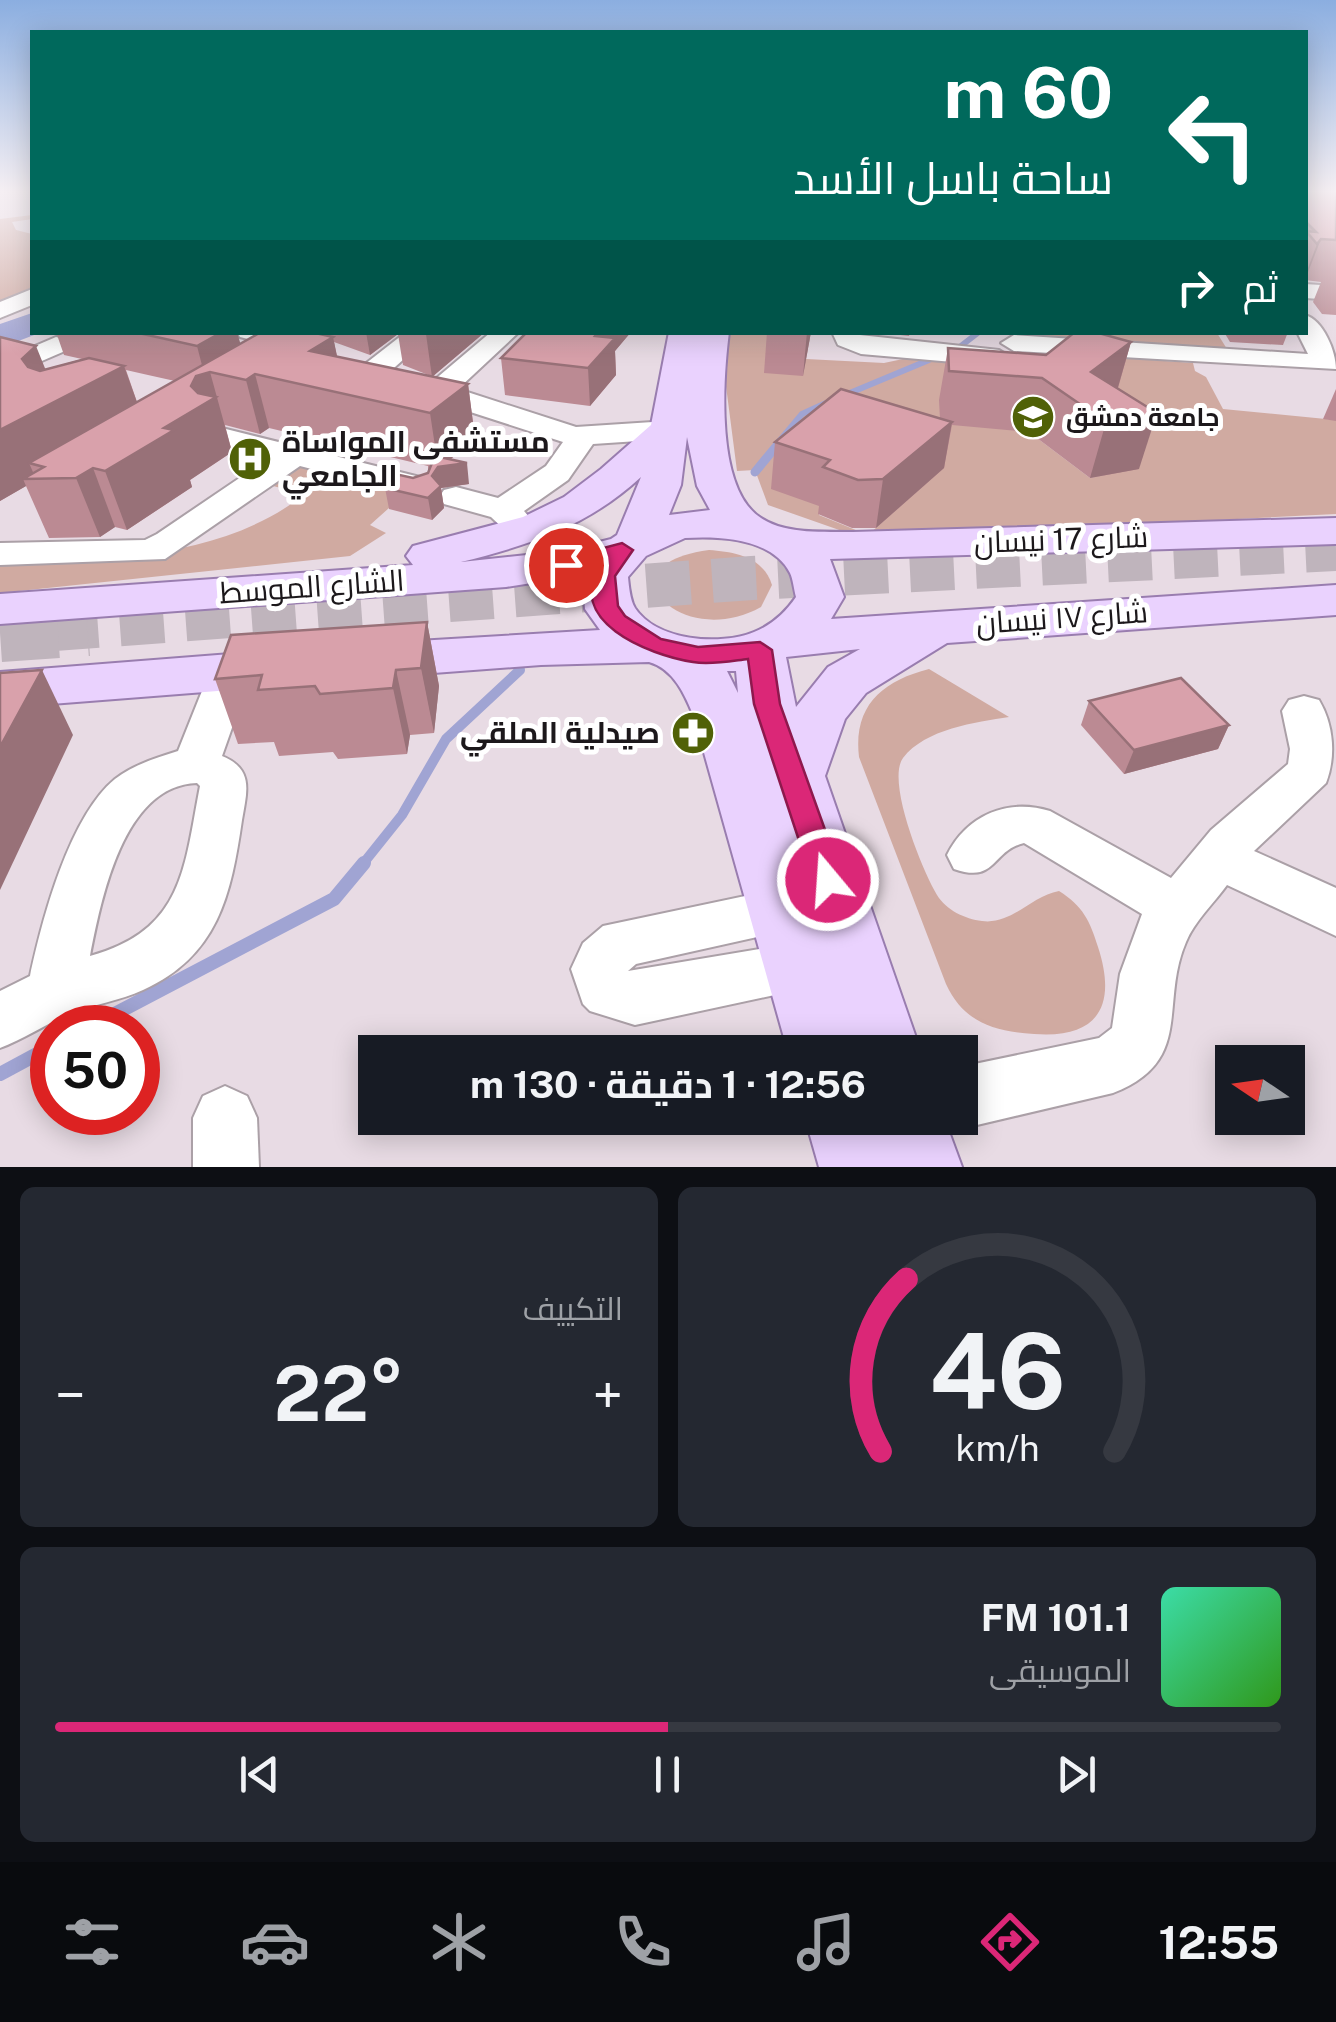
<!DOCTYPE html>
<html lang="ar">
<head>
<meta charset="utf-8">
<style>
  :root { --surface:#171b24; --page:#242831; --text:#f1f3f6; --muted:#9ea1a6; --line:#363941; --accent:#db2777 }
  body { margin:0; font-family:"Public Sans",Cairo,sans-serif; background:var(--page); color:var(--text); direction:rtl; height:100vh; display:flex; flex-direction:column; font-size:38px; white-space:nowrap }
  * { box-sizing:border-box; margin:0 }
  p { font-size:32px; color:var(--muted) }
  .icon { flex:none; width:55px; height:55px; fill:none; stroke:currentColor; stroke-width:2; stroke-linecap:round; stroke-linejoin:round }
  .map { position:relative; height:1167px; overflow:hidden; direction:ltr }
  .details { display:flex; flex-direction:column; gap:20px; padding:20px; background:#0d0f14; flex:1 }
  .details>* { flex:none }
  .guide { position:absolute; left:30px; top:30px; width:1278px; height:305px; border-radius:0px; box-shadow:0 5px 25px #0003; direction:rtl; background:#00695c; color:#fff; overflow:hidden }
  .needle { width:65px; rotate:283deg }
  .tools { position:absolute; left:1215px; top:1045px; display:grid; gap:20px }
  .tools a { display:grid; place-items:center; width:90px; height:90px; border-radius:0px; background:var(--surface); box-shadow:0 5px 25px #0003; font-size:50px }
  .speed { position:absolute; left:30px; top:1005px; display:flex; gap:20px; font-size:50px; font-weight:700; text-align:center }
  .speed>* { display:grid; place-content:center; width:130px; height:130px; border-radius:50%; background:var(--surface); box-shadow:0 5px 25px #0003; line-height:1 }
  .speed .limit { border:15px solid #d22; background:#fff; color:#111 }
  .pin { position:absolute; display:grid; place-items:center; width:85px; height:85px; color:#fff; margin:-42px; border:5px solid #fff; border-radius:50%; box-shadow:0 2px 10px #0007 }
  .me { position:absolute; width:110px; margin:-55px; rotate:342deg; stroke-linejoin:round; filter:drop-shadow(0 0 8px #0008) }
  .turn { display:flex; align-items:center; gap:35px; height:210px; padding:0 30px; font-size:45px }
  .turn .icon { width:130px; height:130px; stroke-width:2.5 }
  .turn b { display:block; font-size:70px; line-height:85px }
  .then { display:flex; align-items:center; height:95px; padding:0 30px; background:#0003; gap:20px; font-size:38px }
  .big { font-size:75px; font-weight:700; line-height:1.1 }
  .details .widget { flex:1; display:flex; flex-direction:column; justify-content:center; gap:15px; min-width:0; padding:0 35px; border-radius:15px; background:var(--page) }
  .details .dial { align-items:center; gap:0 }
  .dial svg { height:260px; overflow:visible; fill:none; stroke:var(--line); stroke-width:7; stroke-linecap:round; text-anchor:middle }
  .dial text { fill:var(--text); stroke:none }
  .song { display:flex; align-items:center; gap:30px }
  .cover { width:120px; height:120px; border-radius:15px; background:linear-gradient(135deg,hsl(160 70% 55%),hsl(110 70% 35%)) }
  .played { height:10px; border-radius:5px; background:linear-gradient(90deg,var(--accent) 50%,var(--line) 50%) }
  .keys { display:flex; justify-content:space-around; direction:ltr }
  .heat { display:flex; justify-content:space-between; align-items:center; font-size:55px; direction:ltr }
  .details .tiles { flex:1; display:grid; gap:20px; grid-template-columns:1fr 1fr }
  .widget:last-child { grid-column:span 2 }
  .trip { position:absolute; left:358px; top:1035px; width:620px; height:100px; border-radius:0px; background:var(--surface); box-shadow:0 5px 25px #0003; font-weight:700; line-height:100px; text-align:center; direction:rtl }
  .tab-bar { display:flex; height:160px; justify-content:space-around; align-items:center; background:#090b0e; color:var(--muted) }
  .tab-bar .icon { width:70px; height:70px }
  .tab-bar .selected { color:var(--accent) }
  .tab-bar b { font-size:45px; color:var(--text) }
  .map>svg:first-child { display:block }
</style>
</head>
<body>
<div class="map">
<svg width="1336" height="1167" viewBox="0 0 1336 1167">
  <rect width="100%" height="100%" fill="#e8dbe4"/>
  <g fill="#d0aaa1" fill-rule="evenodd">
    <polygon points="32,215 32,219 12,222 16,230 32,234 32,289 0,302 0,219"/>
    <path d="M775 332 806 359 884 363 903 359 967 360 1029 432 1090 478 1138 468 1055 353 1193 363 1195 371 1206 377 1223 409 1336 420V514L862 538 768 505 755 470 737 471 723 363 729 333ZM943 468 868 535 819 515V514Z"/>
    <polygon points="1019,333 1217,333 1227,349 1034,339"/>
    <path d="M296 466 408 491 370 525 386 533 350 556 0 593V561C105 559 219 561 305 494L273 486Z"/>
    <path d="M709 550C736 552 763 557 772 585L761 607C680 652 599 564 709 550Z"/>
    <path d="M929 669 1009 717C976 722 925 729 903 758 886 781 922 870 937 895 946 910 965 919 982 921 1012 925 1031 896 1059 891 1083 906 1090 921 1098 947 1117 1005 1099 1039 1034 1034 994 1031 964 1023 946 984L859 757C853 706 882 681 929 669Z"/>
  </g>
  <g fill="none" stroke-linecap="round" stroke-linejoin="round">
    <g stroke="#a0a4d3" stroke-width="6">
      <polyline points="957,349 979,332"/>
      <polyline points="845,395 929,360"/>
      <polyline points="776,445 802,414 826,403"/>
    </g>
    <polyline stroke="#a0a4d3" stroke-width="9" points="755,472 779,443"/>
    <polyline stroke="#a0a4d3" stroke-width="10" points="362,865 402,815 446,739 520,670"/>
    <g stroke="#a0a4d3" stroke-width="14">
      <polyline points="88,1028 334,899 364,863"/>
      <polyline points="0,1074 52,1046"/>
    </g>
    <polygon fill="#a0a4d3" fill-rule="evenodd" points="32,313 32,332 42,332 0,348 0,324"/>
    <polyline stroke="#bfb4bc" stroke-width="44" stroke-dasharray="44 22" stroke-linecap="butt" points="54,629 752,578 1336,549"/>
    <polyline stroke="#bfb4bc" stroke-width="58" stroke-dasharray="58 29" stroke-linecap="butt" points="0,633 88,627"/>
    <g stroke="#aba0a7" stroke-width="4">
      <g id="minor">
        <polygon points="1305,284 1336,286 1336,300 1305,298"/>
        <polygon points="32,289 32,305 0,318 0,302"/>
        <path d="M1305 315C1323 320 1336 351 1336 369L1014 351 1001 343 1014 335 1308 354 1297 332H1305Z"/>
        <polygon points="237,332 283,332 315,340 319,346 306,354 240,337"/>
        <polygon points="406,332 434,332 385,376 365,376 361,370 365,364"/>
        <polygon points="491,332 519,332 458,389 576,427 668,421 679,424 683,430 679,436 668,439 593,444 568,480 524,511 537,526 532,533 520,536 508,533 491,517 444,504 439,497 444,490 456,487 498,498 546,466 563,442 427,398 410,387 414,381 433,381"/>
        <polygon points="832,332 999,350 1012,358 999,366 861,354 838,345"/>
        <polygon points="56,337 65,339 69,345 65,351 0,379 0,361"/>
        <polygon points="226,429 428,479 432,486 428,493 416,496 300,466 165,559 0,565 0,543 145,540 157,534 269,458 215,444 211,438 215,432"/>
        <path d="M231 657 246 661 252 671 222 756C254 769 247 791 242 820 231 895 218 956 143 990 120 1001 93 1004 69 1014 46 1024 24 1039 0 1048V991L30 976C42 920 69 817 115 779 133 765 156 758 178 751L210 671 216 661ZM197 783 200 786C184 868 184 930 90 956 101 900 123 785 197 783Z"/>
        <path d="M1304 696 1319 700C1334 725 1336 757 1326 783L1254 851 1336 888V936L1227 885C1214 903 1194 922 1186 942 1159 1004 1195 1061 1113 1093L960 1129 938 1120 960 1118V1067L1099 1038 1112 1028 1120 974 1142 914 1024 843C991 851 997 884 954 869L947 855C967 815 1008 798 1050 811L1171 878 1211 830 1288 764 1290 749 1282 711 1289 700Z"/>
        <polygon points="783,888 802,895 810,911 802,927 636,964 628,971 801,942 821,949 829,967 821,985 635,1025 590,1011 583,1004 571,969 583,943 603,926"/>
        <polygon points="225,1086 247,1096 257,1118 259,1167 193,1167 193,1118 203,1096"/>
      </g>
    </g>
    <g stroke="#997daf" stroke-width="4">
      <g id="major">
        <path d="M669 332H729C723 379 715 489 761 518 787 535 824 531 853 532L1336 518V544L830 559 844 597 831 619 1336 585V615L947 643 866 693 845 719 825 776 921 1052H788L694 717C685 695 674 669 649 662L541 665 367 678 349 673 341 661 349 649 367 644 600 630 585 609 582 575 506 587 0 624V594L413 565 406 556 413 546 523 517 564 497 601 469 651 425ZM687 437 697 486 710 510 669 515 681 485ZM641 477 617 535 611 539 564 551 461 562C530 545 588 526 641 477ZM685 538C719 536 772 538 790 573 793 579 794 590 796 597 785 613 772 625 754 632 720 646 657 641 635 608 630 600 629 587 628 577L646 556ZM860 649 828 667 796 707 786 657ZM727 671H736L738 693Z"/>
        <polygon points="281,650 300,656 307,668 300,680 281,686 0,708 0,672"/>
        <polygon points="805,1118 944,1118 962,1167 819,1167"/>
      </g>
    </g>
    <use href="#minor" fill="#fff" fill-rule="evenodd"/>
    <use href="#major" fill="#ead2fe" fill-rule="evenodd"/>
  </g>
  <g fill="#bb8a93" fill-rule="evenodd">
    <polygon points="1305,190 1336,190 1336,315 1322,314 1313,302 1321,282 1305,280"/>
    <path d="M56 332H237L240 344 329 336 328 332H485L432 377 468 384 475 438 450 459 469 484 441 488 444 508 432 520 389 509 385 488 428 473V466L269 428 260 434 225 425 232 452 190 480 192 487 127 530 115 527 100 537 49 538 26 486 0 501V337L46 369 82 359 64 355ZM398 334 403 365 431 376 337 357 334 342 370 355ZM126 370 148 375 175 381 137 402Z"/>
    <polygon points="527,332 631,332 615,351 616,375 590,406 505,395 501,358"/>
    <polygon points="767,332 811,332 803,376 764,373"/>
    <polygon points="873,332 910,332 909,336"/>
    <polygon points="1224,332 1288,332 1283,345 1230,342"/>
    <polygon points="1131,342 1118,388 1139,469 1090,478 1029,432 952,425 944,468 876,528 852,528 818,514 819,506 771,489 775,442 940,419 939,400 948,348 1046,355"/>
    <polygon points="1336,389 1336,421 1323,419"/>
    <polygon points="427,622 439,686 434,733 410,735 407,754 338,759 333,752 279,756 274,742 238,744 215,679"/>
    <polygon points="1089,701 1229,725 1218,749 1124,774 1081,725"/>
  </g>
  <g fill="#987178">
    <polygon points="1321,239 1305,280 1305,276 1317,244"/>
    <polygon points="214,332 237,332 247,367 210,372 232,452 190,480 192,487 127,530 105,471 164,428 196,376 204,373 197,346"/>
    <polygon points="366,332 397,332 398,334 370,355"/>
    <polygon points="428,332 485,332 432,377 426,334"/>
    <polygon points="598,332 631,332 615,351 616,375 590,406 588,368 595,336"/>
    <polygon points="807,332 811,332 803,376"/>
    <polygon points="333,337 344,389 310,351"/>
    <polygon points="1131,342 1116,394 1091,372"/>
    <polygon points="36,346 57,398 124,366 143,419 44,467 29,463 36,479 23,479 26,486 0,501 0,430 22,359"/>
    <polygon points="255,374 269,428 260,434 246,380"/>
    <polygon points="468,384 475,438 443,466 467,463 469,484 441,488 444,508 432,520 428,498 432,476 438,466 430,413"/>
    <polygon points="1157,413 1139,469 1090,478 1106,422"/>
    <polygon points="952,422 944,468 876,528 883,479"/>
    <polygon points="93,468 115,527 100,537 76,478"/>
    <polygon points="427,622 439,686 434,733 421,668"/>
    <polygon points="42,670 73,735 0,890 0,747"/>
    <polygon points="396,670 410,735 407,754 393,688"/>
    <polygon points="1229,725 1218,749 1124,774 1134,750"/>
  </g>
  <g fill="#d9a1ab" stroke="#987178" stroke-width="2.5">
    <polygon points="1305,190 1336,190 1336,240 1321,239 1317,244 1306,231 1316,232 1305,221"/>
    <polygon points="134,332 222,332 197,346"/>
    <polygon points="261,332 311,332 333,337 310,351 468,384 430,413 255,374 246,380 210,372 196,376 191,386 198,393 216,397 164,428 174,430 105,471 93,468 76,478 23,479 44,467 29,463"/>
    <polygon points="527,332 598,332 595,336 615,338 588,368 501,358"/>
    <polygon points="1075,332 1095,332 1131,342 1091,372 1157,413 1106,422 1042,378 949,371 948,348 1046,355"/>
    <polygon points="0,337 36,346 22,359 28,367 40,371 89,358 124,366 0,430"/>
    <polygon points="841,389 952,422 883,479 858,480 823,467 830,460 775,442"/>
    <polygon points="426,454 467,463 438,467 432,476 441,486 428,498 385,488 400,475 413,478 428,473 432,463"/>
    <polygon points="427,622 421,668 396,670 393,688 320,694 315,686 258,690 262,675 215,679 231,635"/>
    <polygon points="42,670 0,747 0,673"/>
    <polygon points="1181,678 1229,725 1134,750 1089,701"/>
  </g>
  <linearGradient id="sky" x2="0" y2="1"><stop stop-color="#8baee0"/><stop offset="0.54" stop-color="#f5eff3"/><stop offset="1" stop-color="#f5eff3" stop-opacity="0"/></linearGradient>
  <rect width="1336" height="354" fill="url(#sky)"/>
  <path fill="#db2777" stroke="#8e194d" stroke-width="2.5" d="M622 543 633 550 615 576 618 606 625 616 661 639 698 647 760 642 772 650 780 704 843 880 839 889 828 893 817 889 812 880 754 704 748 659C731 661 711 665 693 662 649 655 561 621 602 562L566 572 555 565 558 560Z"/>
  <defs>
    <g id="university-disc" transform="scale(2.25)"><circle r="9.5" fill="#506107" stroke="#fff"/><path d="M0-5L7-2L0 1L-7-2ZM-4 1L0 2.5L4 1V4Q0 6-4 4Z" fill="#fff"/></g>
    <g id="hospital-disc" transform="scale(2.25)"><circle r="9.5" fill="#506107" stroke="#fff"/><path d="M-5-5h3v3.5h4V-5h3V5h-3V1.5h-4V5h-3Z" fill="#fff"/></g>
    <g id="pharmacy-disc" transform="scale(2.25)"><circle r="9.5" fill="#506107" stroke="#fff"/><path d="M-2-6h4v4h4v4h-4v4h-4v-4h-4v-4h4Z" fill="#fff"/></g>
  </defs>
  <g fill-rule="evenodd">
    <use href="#university-disc" x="1033" y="417"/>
    <use href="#hospital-disc" x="250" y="459"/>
    <use href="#pharmacy-disc" x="693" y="733"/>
  </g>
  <g text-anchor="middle" stroke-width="10" stroke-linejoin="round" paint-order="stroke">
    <g font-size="25" font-weight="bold" fill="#1c181b" stroke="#fff" text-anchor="start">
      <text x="1066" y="426">جامعة دمشق</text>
    </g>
    <g font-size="30" font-weight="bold" fill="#1c181b" stroke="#fff" text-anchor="start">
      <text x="282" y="452">مستشفى المواساة<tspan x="282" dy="34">الجامعي</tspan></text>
      <text x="660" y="743" text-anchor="end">صيدلية الملقي</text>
    </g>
    <g font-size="30" fill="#1c181b" stroke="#fff">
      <text transform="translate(1061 540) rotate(-2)" y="10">شارع 17 نيسان</text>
      <text transform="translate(312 587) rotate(-4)" y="10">الشارع الموسط</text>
      <text transform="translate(1062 618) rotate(-4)" y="10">شارع ١٧ نيسان</text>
    </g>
  </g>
</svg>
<div class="tools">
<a><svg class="needle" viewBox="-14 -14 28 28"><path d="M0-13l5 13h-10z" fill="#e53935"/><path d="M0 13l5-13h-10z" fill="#9ea1a6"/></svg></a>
</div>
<div class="speed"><div class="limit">50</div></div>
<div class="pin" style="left:566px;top:565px;background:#d93025"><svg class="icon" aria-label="arrive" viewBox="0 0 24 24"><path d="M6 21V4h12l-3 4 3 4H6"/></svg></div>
<svg class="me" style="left:828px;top:880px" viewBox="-20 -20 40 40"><circle r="17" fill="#db2777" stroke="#fff" stroke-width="3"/><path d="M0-11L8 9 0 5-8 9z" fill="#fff"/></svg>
<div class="trip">12:56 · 1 دقيقة · 130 m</div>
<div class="guide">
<div class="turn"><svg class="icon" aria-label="left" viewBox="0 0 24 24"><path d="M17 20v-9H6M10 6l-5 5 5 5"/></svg><div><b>60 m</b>ساحة باسل الأسد</div></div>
<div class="then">ثم<svg class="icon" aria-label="right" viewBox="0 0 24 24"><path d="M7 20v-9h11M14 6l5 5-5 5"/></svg></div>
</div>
</div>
<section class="details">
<div class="tiles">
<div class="widget dial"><svg viewBox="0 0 100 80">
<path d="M14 69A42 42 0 1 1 86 69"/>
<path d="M14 69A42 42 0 0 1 22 16" stroke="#db2777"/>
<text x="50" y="56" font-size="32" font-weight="700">46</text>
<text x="50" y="72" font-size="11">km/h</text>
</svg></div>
<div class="widget"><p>التكييف</p>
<div class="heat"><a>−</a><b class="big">22°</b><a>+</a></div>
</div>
<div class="widget">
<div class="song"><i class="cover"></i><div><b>101.1 FM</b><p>الموسيقى</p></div></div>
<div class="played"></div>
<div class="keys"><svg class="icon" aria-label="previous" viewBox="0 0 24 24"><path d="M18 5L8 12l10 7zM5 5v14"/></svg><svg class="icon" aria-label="pause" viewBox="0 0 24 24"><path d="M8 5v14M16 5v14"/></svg><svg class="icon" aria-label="next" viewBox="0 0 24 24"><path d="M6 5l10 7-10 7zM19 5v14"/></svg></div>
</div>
</div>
</section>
<nav class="tab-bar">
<b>12:55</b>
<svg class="icon selected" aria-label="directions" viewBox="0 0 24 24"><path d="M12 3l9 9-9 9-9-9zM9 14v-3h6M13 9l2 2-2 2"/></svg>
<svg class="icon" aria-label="music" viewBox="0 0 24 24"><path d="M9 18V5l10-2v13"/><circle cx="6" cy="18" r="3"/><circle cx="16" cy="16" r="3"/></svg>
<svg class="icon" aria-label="phone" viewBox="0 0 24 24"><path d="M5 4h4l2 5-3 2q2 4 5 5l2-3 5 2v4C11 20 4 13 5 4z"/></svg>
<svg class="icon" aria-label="climate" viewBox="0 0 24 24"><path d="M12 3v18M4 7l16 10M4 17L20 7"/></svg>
<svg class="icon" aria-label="car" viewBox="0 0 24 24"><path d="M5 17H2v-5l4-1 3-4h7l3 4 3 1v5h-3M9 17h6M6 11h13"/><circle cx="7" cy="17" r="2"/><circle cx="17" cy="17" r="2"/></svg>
<svg class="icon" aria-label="filters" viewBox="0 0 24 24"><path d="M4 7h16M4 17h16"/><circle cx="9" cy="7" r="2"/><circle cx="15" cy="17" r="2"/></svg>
</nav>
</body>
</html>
